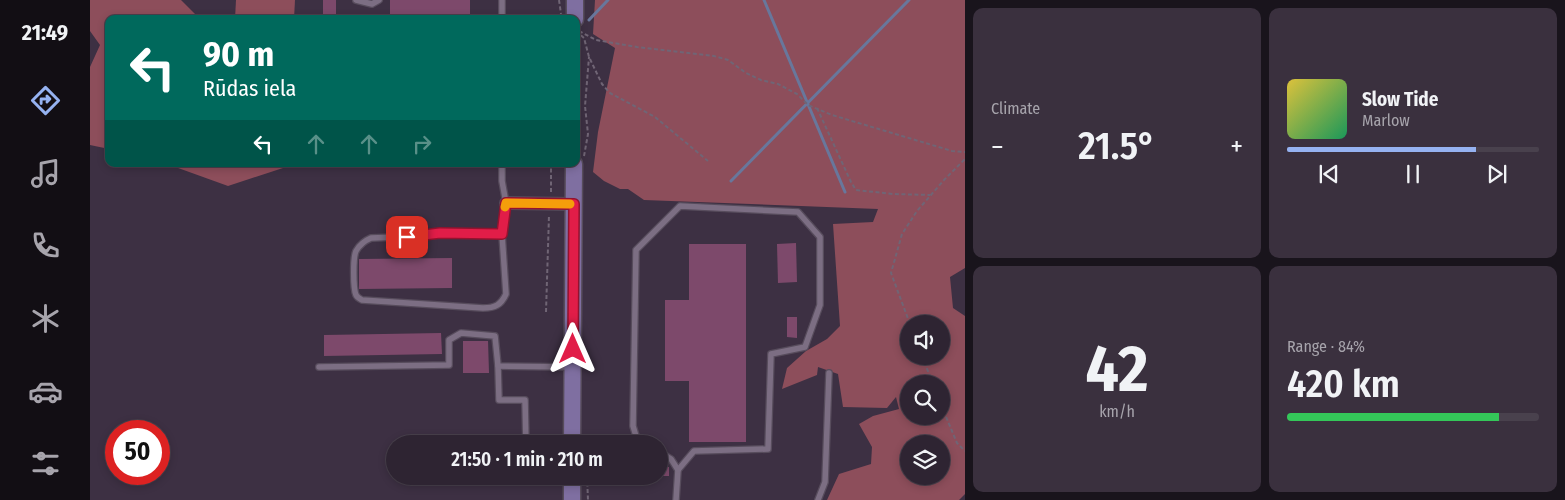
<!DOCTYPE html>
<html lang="en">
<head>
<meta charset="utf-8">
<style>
  :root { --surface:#2e2432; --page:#3a303e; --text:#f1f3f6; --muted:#a7a4ac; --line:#49414d; --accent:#95b2f1 }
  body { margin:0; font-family:"Fira Sans Condensed",sans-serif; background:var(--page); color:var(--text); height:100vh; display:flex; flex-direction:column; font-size:19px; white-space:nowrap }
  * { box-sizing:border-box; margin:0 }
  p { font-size:16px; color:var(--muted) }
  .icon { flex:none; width:28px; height:28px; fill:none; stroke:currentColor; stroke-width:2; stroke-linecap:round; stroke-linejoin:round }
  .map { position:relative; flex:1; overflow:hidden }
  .drawer { display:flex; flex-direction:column; gap:8px; padding:8px; background:#19141c; width:600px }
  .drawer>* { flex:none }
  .guide { position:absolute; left:15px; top:15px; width:475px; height:152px; border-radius:10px; box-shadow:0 2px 8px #0003,0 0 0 1px var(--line); background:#00695c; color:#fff; overflow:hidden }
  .tools { position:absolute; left:810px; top:315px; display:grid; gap:10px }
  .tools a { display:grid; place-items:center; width:50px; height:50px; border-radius:50%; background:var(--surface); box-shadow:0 2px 8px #0003,0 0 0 1px var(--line); font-size:25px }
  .speed { position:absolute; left:15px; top:420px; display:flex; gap:10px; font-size:25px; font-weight:700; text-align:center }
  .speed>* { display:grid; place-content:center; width:65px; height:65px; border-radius:50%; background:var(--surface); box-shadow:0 2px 8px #0003,0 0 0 1px var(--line); line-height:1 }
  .speed .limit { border:8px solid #d22; background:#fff; color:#111 }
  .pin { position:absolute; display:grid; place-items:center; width:42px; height:42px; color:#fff; margin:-21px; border-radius:10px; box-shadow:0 2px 8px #0006 }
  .me { position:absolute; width:55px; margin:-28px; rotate:0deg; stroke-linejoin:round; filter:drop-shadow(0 0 4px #0008) }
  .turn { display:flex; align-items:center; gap:18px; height:105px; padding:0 15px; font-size:22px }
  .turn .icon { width:65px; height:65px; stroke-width:2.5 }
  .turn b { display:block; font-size:35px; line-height:42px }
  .lanes { display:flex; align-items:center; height:48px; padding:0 15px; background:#0003; justify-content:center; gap:25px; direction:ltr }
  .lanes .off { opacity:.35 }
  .big { font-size:38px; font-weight:600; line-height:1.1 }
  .drawer .widget { flex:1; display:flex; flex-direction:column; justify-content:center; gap:8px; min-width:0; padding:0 18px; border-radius:10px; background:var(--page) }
  .drawer .dial { align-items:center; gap:0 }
  .dial b { font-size:65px; line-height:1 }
  .song { display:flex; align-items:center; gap:15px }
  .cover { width:60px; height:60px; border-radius:8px; background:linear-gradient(135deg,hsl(50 70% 55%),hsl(150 70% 35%)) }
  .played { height:5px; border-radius:2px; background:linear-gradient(90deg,var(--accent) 75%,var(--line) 75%) }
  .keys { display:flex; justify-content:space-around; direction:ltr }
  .heat { display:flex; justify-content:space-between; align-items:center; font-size:28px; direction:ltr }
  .charge { height:8px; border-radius:4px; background:linear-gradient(90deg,#34c759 84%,var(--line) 0) }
  .drawer .tiles { flex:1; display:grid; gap:8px; grid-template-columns:repeat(2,1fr) }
  .trip { position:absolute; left:296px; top:435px; width:282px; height:50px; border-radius:25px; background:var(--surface); box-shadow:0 2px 8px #0003,0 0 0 1px var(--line); font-weight:600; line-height:50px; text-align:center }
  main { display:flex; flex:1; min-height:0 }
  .dock { display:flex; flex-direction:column; width:90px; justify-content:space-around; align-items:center; background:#120e14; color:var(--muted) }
  .dock .icon { width:35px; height:35px }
  .dock .selected { color:var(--accent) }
  .dock b { font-size:22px; color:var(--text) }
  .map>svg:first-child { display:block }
</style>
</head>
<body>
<main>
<nav class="dock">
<b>21:49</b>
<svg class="icon selected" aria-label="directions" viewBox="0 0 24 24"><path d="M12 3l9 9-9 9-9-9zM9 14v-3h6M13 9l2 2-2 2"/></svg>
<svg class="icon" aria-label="music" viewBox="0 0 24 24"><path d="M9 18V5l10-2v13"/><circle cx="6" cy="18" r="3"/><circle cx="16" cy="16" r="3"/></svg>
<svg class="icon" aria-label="phone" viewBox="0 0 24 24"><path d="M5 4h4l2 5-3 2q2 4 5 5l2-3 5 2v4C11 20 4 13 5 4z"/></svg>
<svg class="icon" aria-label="climate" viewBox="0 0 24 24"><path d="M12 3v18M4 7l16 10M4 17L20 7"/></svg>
<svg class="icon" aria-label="car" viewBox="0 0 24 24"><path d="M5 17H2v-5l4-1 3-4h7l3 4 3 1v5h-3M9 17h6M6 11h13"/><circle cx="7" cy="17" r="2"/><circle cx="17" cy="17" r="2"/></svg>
<svg class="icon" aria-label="filters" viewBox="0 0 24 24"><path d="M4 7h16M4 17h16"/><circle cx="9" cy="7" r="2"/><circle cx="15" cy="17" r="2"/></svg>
</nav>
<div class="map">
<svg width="875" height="500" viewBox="0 0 875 500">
  <rect width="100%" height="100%" fill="#3d3043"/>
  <g fill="#8d4e5b" fill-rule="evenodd">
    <polygon points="0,0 91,0 110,19 19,19 19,149 0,145 0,67 10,45 0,31"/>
    <polygon points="146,0 205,0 204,19 145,19"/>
    <path d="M505 0H875V268L860 277 863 308 875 316V494L869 500H737L749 474 781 464 782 447 769 424 783 416 809 409 806 397 797 408 753 407 748 374 728 367 727 375 692 389 697 368 716 351 737 339 750 326 743 224 783 222 788 209 554 200 538 189H530L514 181 503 172 508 132 525 48 503 34ZM819 324H851V356H819ZM819 384H851V416H819ZM819 444H851V476H819Z"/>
    <polygon points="77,164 194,164 193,168 138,186"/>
  </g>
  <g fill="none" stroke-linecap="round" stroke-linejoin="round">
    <g stroke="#68779c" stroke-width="3">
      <polyline points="674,0 755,192"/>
      <polyline points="499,20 518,0"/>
      <polyline points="641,181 819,0"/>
    </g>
  </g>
  <g fill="#7d496b">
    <rect x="233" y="0" width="13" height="19"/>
    <rect x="300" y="0" width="80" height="19"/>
    <polygon points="706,243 707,282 688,283 687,244"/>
    <polygon points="599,244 656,244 656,442 599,442 599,381 575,381 575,300 599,300"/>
    <polygon points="362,258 362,288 269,289 269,259"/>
    <polygon points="697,317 707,317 707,338 697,337"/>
    <polygon points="351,333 352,354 234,356 234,335"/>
    <polygon points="373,341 398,341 399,373 373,373"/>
    <rect x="571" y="467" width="8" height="9"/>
  </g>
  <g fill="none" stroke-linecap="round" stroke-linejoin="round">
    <g stroke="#574c5c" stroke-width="8">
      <g id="service">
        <polyline points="266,0 282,4 289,0"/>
        <polyline points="412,0 412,19"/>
        <path d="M412 164V181L416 203 412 234 416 294C411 305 405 308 393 308L272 300C270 299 267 297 266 295 263 288 263 257 266 251 270 244 274 241 281 238L335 236 350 233 412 234"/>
        <polyline points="408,366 409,400 435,400 436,444"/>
        <polyline points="229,367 359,365 359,340 371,333 405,336 408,366 481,367"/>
        <polyline points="558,444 546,436 543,426 546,250 590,206 708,212 730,237 730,305 715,347 681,354 678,449 604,451 588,470 586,500"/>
        <polyline points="570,452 581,459 588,470"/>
        <polyline points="728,500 735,482 739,373"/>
      </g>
    </g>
    <g stroke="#574c5c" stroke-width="14">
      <polyline id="minor" points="416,203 484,204"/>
    </g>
    <g stroke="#574c5c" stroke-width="19">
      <g id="secondary">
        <polyline points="485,0 485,19"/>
        <polyline points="482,444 484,164"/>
        <polyline points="482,500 482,476"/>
      </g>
    </g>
    <g stroke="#706575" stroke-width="2" stroke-dasharray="4 2.5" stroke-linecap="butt">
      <polyline points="469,0 471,14"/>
      <polyline points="486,31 494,38 499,57 512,84 520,93 565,117 618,161"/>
      <polyline points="489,31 506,40 547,47 624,56 638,60 656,73 671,80 688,84 707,94 718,105 742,115 862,151 875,152"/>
      <polyline points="727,108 761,182 766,190 803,194 840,195"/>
      <polyline points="494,156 498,134 495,106 499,57"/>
      <polyline points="461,192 461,164"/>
      <polyline points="456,312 459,215"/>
      <polyline points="820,324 801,273 812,234 827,211 854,180 875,159"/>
      <polyline points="832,356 843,384"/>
      <polyline points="851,405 867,443 875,451"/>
      <polyline points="497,476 498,500"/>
    </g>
    <use href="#service" stroke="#7c6e83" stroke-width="5.5"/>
    <use href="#minor" stroke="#7c6e83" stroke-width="11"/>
    <use href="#secondary" stroke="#7f6fa1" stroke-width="16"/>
  </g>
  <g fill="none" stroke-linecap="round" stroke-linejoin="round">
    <g stroke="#92132f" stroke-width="12">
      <polyline id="route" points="317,237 350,233 412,234 416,203 484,204 483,349"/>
    </g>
    <use href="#route" stroke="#e11d48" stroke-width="9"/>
    <polyline stroke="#f59e0b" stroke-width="9" points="415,207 416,203 480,204"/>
  </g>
</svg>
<div class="tools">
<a><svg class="icon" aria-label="sound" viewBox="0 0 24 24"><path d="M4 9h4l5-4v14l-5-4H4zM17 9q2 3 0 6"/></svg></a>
<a><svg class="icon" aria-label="search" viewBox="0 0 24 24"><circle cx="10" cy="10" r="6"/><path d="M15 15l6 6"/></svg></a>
<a><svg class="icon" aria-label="layers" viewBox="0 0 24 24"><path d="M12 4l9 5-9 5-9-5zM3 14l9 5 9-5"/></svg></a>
</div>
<div class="speed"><div class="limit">50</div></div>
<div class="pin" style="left:317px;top:237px;background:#d93025"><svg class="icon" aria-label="arrive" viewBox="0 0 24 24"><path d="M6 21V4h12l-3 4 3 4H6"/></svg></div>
<svg class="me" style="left:483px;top:349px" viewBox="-20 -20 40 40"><path d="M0-17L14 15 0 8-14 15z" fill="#e11d48" stroke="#fff" stroke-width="4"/></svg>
<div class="trip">21:50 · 1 min · 210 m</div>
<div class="guide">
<div class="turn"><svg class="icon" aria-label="left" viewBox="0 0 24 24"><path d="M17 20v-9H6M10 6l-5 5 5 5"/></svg><div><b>90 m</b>Rūdas iela</div></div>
<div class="lanes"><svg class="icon" aria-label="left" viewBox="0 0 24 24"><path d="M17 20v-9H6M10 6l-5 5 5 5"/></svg><svg class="icon off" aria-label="ahead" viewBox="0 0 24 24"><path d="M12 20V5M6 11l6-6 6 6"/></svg><svg class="icon off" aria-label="ahead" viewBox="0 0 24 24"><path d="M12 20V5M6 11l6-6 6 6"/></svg><svg class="icon off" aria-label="right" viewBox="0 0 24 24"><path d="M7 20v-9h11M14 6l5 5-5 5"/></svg></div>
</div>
</div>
<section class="drawer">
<div class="tiles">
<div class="widget"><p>Climate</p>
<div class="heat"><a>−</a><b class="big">21.5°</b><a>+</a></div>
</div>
<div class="widget">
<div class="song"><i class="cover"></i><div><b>Slow Tide</b><p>Marlow</p></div></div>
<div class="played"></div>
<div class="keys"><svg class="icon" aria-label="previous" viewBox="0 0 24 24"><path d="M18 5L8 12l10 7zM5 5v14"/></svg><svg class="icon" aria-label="pause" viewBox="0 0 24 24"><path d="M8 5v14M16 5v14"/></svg><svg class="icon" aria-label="next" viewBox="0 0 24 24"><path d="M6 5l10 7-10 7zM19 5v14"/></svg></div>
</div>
<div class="widget dial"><b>42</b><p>km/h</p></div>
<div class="widget"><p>Range · 84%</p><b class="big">420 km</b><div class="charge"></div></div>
</div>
</section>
</main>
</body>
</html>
